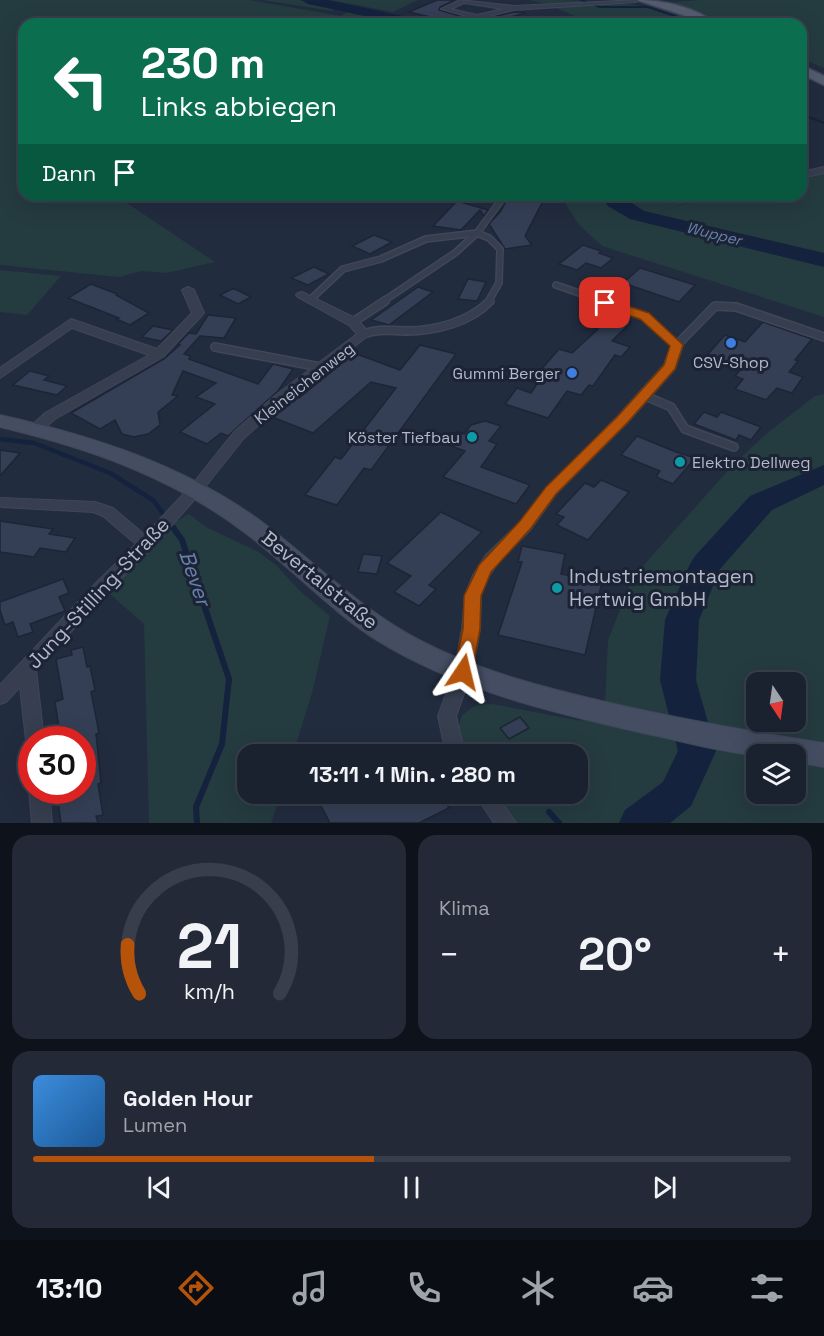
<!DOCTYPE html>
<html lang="de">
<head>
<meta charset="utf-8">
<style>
  :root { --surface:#1a212f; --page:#232937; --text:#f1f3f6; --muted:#9fa3aa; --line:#383e4b; --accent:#b45309 }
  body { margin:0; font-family:"Space Grotesk",sans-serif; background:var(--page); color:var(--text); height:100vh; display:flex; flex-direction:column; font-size:22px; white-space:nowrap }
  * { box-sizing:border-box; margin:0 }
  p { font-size:20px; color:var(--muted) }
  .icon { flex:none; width:33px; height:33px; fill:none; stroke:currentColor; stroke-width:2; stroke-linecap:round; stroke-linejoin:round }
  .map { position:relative; height:823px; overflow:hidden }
  .side { display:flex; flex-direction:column; gap:12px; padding:12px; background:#0e121a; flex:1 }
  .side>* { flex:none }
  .banner { position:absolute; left:18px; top:18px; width:789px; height:183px; border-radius:18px; box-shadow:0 6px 24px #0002,0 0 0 2px var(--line); background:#0b6e4f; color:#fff; overflow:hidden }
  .needle { width:39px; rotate:167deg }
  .fabs { position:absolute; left:746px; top:672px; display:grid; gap:12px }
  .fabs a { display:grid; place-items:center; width:60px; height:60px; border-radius:12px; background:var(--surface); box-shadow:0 6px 24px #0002,0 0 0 2px var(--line); font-size:30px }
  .speed { position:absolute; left:18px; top:726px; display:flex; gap:12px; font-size:30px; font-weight:700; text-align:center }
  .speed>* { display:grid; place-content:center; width:78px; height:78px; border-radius:50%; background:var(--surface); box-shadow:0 6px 24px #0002,0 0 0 2px var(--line); line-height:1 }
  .speed .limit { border:9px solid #d22; background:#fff; color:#111 }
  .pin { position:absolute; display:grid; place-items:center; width:51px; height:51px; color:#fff; margin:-26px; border-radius:12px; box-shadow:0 3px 9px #0006 }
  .me { position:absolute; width:66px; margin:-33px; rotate:10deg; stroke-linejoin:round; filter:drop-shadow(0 0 4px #0008) }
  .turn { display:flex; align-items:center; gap:21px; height:126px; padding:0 24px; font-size:27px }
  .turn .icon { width:78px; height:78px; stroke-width:2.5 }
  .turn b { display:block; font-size:42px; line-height:51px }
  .then { display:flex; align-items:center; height:57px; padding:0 24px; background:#0003; gap:12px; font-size:22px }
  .big { font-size:45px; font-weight:700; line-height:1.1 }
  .side .widget { flex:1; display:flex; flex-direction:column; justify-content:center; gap:9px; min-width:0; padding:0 21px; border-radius:18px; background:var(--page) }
  .side .dial { align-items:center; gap:0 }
  .dial svg { height:156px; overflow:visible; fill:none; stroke:var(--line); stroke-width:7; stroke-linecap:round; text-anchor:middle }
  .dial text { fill:var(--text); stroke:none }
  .song { display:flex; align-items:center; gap:18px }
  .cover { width:72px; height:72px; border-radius:9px; background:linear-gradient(135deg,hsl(210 70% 55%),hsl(210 70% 35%)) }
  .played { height:6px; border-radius:3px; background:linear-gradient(90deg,var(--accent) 45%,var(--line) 45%) }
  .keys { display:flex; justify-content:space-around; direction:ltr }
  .heat { display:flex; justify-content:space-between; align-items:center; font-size:33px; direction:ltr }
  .side .tiles { flex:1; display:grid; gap:12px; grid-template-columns:1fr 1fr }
  .widget:last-child { grid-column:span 2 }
  .trip { position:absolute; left:237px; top:744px; width:351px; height:60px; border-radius:18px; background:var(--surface); box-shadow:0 6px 24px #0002,0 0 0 2px var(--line); font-weight:700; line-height:60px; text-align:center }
  .menu { display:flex; height:96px; justify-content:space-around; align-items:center; background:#0a0d13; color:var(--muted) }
  .menu .icon { width:42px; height:42px }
  .menu .current { color:var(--accent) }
  .menu b { font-size:27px; color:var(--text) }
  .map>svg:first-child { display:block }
</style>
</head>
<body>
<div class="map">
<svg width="824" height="823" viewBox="0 0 824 823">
  <rect width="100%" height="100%" fill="#222c3f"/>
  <g fill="#243b40" fill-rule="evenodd">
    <polygon points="0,0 250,0 341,16 353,9 420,24 24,24 24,195 115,195 215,262 167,273 142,271 119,277 0,265"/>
    <polygon points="262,0 299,0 341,7 332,11"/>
    <polygon points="330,0 418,0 393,12"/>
    <path d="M531 0C587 0 653 0 702 24L683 20 670 24H585L586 21 552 6Z"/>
    <polygon points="699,0 824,0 824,68 801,58 801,24 716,24 665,3"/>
    <polygon points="824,170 824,317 602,246 579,225 560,195 716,195 660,211 720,195 801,195 801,175"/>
    <polygon points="0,270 61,276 27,315 0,312"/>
    <path d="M824 394V823H506L485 794H578V754H459L453 744 462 715 476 705 493 704 576 720 653 724 605 703 608 640 633 577 732 466 767 433 815 396ZM756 682H795V722H756ZM756 754H795V794H756Z"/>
    <polygon points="189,514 206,527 257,551 276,565 300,591 330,616 312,693 293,754 248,754 248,794 281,794 271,823 149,823 144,624 102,587 156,533"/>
  </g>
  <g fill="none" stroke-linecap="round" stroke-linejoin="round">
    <g stroke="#14223e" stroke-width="2">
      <polyline points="581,0 600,7 648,7 699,24"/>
      <polyline points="801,114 824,123"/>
    </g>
    <polyline stroke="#14223e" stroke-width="4.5" points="0,439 34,443 110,473 153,500 173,527"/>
    <g stroke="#14223e" stroke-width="6">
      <polyline points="172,526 182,540 229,679 222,744 196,807 197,823"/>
      <polyline points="549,812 559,823"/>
    </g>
    <g fill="#14223e" fill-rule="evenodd">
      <polygon points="301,0 327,0 422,20 429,24 402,24 308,4"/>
      <polygon points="600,195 620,195 644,211 824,253 824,267 630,219 608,206"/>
      <polygon points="824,465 824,485 772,510 720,569 699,620 696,680 716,751 691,806 670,823 619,823 625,810 663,782 678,751 660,680 665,620 690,564 695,556 750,496"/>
    </g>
  </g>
  <g fill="#343f56" stroke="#1d2536" stroke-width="1.5">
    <polygon points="437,0 455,0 440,7 439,10 476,21 514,12 526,13 502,19 512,22 511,24 460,24 409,12"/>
    <polygon points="510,195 546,195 525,236 532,245 505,249 489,224 500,212"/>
    <polygon points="457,201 488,210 484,216 480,210 461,230 433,226"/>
    <polygon points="374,235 392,242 370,254 352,246"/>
    <polygon points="583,245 601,251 599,253 613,258 601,268 586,263 577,270 559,264"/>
    <polygon points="314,267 329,274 308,285 291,278"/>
    <polygon points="640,268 695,285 679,302 623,283"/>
    <polygon points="468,279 486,282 477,301 458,299"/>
    <polygon points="91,284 117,294 116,295 149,313 130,325 116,319 119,318 68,298"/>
    <polygon points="418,287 433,292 389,325 371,320"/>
    <polygon points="232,289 235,289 251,297 238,304 220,295"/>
    <polygon points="596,310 631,322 612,341 630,347 621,357 615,355 593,386 589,385 581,395 567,391 548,418 505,404 517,388 531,393 545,372 540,371 559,349 572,353 598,329 580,323"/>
    <polygon points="208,315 236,318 224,338 200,336 184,354 190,356 189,359 258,384 273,364 293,369 278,391 228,436 221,433 207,444 180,432 215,404 196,397 216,383 183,371 172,395 178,396 158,412 160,425 148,434 134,437 122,434 115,420 100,429 71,413 164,359 180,345 178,344 189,333 196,334"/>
    <polygon points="763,322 812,339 795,360 798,361 789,372 803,377 792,393 777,388 766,400 735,389 743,379 735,376 743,367 708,354 725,335 745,342"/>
    <polygon points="153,326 173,330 161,341 142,337"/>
    <polygon points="420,345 456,354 371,470 364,468 337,505 305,495 335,457 341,459 396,388 371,382 313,433 272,417 295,397 299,398 354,353 400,370"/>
    <polygon points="30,371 49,376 44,380 67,386 57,395 13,385"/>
    <polygon points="704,412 717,417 721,412 761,427 751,440 739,435 736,440 694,424"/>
    <polygon points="485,421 501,426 489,441 497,444 481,467 530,485 516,504 443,477 465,451 446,444 457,431 464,434 471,425"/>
    <polygon points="637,436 676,452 695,458 673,484 656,477 660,471 621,455"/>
    <polygon points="0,450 20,453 0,476"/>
    <polygon points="601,480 629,492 588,540 557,525 564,517 556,514 585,483 594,487"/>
    <polygon points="441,512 482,532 429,585 436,589 419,606 394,592 411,576 387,563"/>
    <polygon points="0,521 53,529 49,534 75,538 66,552 40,548 34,557 0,552"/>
    <polygon points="522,546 565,554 561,574 602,582 585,655 498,635 522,562 518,562"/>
    <polygon points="363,554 382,556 377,574 358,572"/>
    <polygon points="63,579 69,593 59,597 65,611 30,624 33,632 18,637 13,622 5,625 0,610 0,602"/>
    <polygon points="83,647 87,667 90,666 95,690 91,692 99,733 96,734 101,783 98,784 103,815 96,816 98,823 61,823 57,795 63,794 62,790 82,790 82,740 61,740 55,702 63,699 56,659 72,655 71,650"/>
    <polygon points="520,717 529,728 509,739 500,728"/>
    <polygon points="338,794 439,794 449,808 419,823 330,823 319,802"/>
  </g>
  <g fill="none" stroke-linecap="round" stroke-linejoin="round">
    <g stroke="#3f4758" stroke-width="8">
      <g id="lane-far1">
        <polyline points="556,285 605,302"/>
        <polyline points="310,300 343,269 381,259 426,239 477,233 505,195"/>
        <polyline points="382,302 455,253 477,233 489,238 500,249 499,283 488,302"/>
      </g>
    </g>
    <g stroke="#3f4758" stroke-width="10">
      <g id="lane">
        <polyline points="600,301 644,316 677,345 715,306 736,307 824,337"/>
        <polyline points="353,322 385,301"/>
        <path d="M364 334C378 328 392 331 407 331 435 331 470 322 490 301"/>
        <polyline points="215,347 320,367"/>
        <polyline points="643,395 671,407 685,429 734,447"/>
      </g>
    </g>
    <g stroke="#3f4758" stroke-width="2">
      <g id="street">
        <path d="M460 0 514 6 639 0 636 2 514 10 477 19 441 9ZM464 3 503 9 477 15 451 9Z"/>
        <polygon points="824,167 824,173 801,178 801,172"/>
        <polygon points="188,287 194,290 204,313 163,357 55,419 40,432 30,432 28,429 45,413 149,355 72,328 0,378 0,368 71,319 157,349 192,313 182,290"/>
        <polygon points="302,292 357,319 370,334 286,401 244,438 201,492 152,548 108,591 36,670 44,740 32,740 32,747 28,746 26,740 20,687 6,702 0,704 0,685 96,583 136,544 103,516 93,512 2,507 0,506 0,498 95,502 113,508 145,535 191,486 234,432 276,395 357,334 349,325 298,297 296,295 298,293"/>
        <polygon points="677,341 683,345 675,369 627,423 556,494 531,529 498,563 489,576 481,595 480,629 472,672 456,716 462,742 469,754 449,754 444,744 438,716 454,672 462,629 465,595 473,575 486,555 521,521 546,488 617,417 664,365 671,345"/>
        <polygon points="32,785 32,790 49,790 52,823 32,823 29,790"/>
        <polygon points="475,794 496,794 516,823 494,823"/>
      </g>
    </g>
    <g stroke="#3f4758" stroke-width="2">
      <path id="secondary" d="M0 415C93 436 184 465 262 522 316 563 361 610 421 641 475 669 534 685 593 699 669 717 746 731 824 743V767L795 762V754C782 754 767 756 755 755 718 752 679 740 643 733 553 713 458 690 378 641 329 610 290 566 244 532 172 477 88 448 0 427Z"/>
    </g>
    <g stroke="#3f4758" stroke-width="3">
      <g id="primary">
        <path d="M637 0C661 0 697 7 716 24H701L683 15Z"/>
        <polygon points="801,65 824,76 824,85 801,74"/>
      </g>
    </g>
    <use href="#lane-far1" stroke="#363e4f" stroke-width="5"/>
    <use href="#lane" stroke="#363e4f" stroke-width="7"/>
    <use href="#street" fill="#363e4f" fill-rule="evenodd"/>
    <use href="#secondary" fill="#444d62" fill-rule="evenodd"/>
    <use href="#primary" fill="#545d6f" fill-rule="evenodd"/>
  </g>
  <polygon fill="#b45309" stroke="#753606" stroke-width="1.5" points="605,299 649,313 681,343 683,345 675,369 627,423 556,494 531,528 491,572 481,596 480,629 472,672 470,677 463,679 457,677 454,672 463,629 464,596 479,565 520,521 546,487 617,417 664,365 670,346 640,319 601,306 601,300"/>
  <g fill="#3f7fe0" stroke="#1b2334" stroke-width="2">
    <circle cx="731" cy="343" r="6"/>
    <circle cx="572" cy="373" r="6"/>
  </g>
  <g fill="#0f9aa8" stroke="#1b2334" stroke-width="2">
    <circle cx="472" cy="437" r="6"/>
    <circle cx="680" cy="462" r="6"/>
    <circle cx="557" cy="588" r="6"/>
  </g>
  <g text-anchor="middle" stroke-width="6" stroke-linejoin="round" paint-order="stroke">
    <g font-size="15" font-style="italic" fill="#6880ac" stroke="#1b2334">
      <text transform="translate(714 234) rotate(14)" y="5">Wupper</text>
    </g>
    <g font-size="16" fill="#b2b9ca" stroke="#1b2334" text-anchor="end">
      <text x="731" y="368" text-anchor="middle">CSV-Shop</text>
      <text x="560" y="379">Gummi Berger</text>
      <text x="460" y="443">Köster Tiefbau</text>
      <text x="692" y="468" text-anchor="start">Elektro Dellweg</text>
    </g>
    <g font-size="16" fill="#b2b9ca" stroke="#1b2334">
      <text transform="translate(304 383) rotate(-38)" y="6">Kleineichenweg</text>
    </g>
    <g font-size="20" fill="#b2b9ca" stroke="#1b2334" text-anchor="start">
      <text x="569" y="583">Industriemontagen<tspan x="569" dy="23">Hertwig GmbH</tspan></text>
    </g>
    <g font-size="20" fill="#b2b9ca" stroke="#1b2334">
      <text transform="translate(320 580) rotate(39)" y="7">Bevertalstraße</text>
      <text transform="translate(98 593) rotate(-47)" y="7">Jung-Stilling-Straße</text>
    </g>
    <g font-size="21" font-style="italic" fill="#6880ac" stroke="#1b2334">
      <text transform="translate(195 578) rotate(71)" y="7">Bever</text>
    </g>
  </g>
</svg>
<div class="fabs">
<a><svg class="needle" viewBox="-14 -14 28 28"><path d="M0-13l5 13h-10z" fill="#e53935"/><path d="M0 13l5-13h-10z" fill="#9fa3aa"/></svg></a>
<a><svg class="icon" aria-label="layers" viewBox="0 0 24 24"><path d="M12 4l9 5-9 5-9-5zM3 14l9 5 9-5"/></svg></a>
</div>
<div class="speed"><div class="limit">30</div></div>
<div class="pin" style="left:605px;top:303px;background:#d93025"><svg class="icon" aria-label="arrive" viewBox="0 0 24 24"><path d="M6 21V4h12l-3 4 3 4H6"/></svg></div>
<svg class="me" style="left:463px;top:672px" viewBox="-20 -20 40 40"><path d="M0-17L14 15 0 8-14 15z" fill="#b45309" stroke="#fff" stroke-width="4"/></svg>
<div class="trip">13:11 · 1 Min. · 280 m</div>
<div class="banner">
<div class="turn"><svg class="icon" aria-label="left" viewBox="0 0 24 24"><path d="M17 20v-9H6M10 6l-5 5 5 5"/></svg><div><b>230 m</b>Links abbiegen</div></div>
<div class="then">Dann<svg class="icon" aria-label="arrive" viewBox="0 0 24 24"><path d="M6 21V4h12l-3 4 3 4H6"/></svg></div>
</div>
</div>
<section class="side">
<div class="tiles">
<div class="widget dial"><svg viewBox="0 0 100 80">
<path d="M14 69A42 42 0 1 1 86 69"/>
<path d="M14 69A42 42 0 0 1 8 44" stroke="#b45309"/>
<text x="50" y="56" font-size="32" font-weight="700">21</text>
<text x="50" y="72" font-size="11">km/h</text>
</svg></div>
<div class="widget"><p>Klima</p>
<div class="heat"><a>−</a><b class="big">20°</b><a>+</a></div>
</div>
<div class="widget">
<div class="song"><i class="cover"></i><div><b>Golden Hour</b><p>Lumen</p></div></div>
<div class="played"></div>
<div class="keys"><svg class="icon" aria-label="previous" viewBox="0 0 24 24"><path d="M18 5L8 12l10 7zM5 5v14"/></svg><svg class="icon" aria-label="pause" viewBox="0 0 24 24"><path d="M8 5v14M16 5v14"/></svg><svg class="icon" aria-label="next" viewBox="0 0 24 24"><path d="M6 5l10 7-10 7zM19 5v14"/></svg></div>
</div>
</div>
</section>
<nav class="menu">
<b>13:10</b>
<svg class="icon current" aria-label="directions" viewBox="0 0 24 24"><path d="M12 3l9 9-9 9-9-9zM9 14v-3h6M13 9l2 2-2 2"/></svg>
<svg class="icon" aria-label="music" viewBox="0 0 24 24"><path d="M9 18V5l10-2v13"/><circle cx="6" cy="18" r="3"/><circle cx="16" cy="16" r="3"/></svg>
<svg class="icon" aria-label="phone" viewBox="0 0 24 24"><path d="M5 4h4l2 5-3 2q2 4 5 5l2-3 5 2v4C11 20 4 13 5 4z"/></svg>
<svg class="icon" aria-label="climate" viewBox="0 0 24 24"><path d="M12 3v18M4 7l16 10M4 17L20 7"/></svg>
<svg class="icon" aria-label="car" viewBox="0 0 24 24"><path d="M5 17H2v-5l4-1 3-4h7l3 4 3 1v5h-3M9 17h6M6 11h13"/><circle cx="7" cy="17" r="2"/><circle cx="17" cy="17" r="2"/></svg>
<svg class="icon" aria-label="filters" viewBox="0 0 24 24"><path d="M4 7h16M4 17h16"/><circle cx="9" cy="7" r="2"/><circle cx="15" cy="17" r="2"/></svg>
</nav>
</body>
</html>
